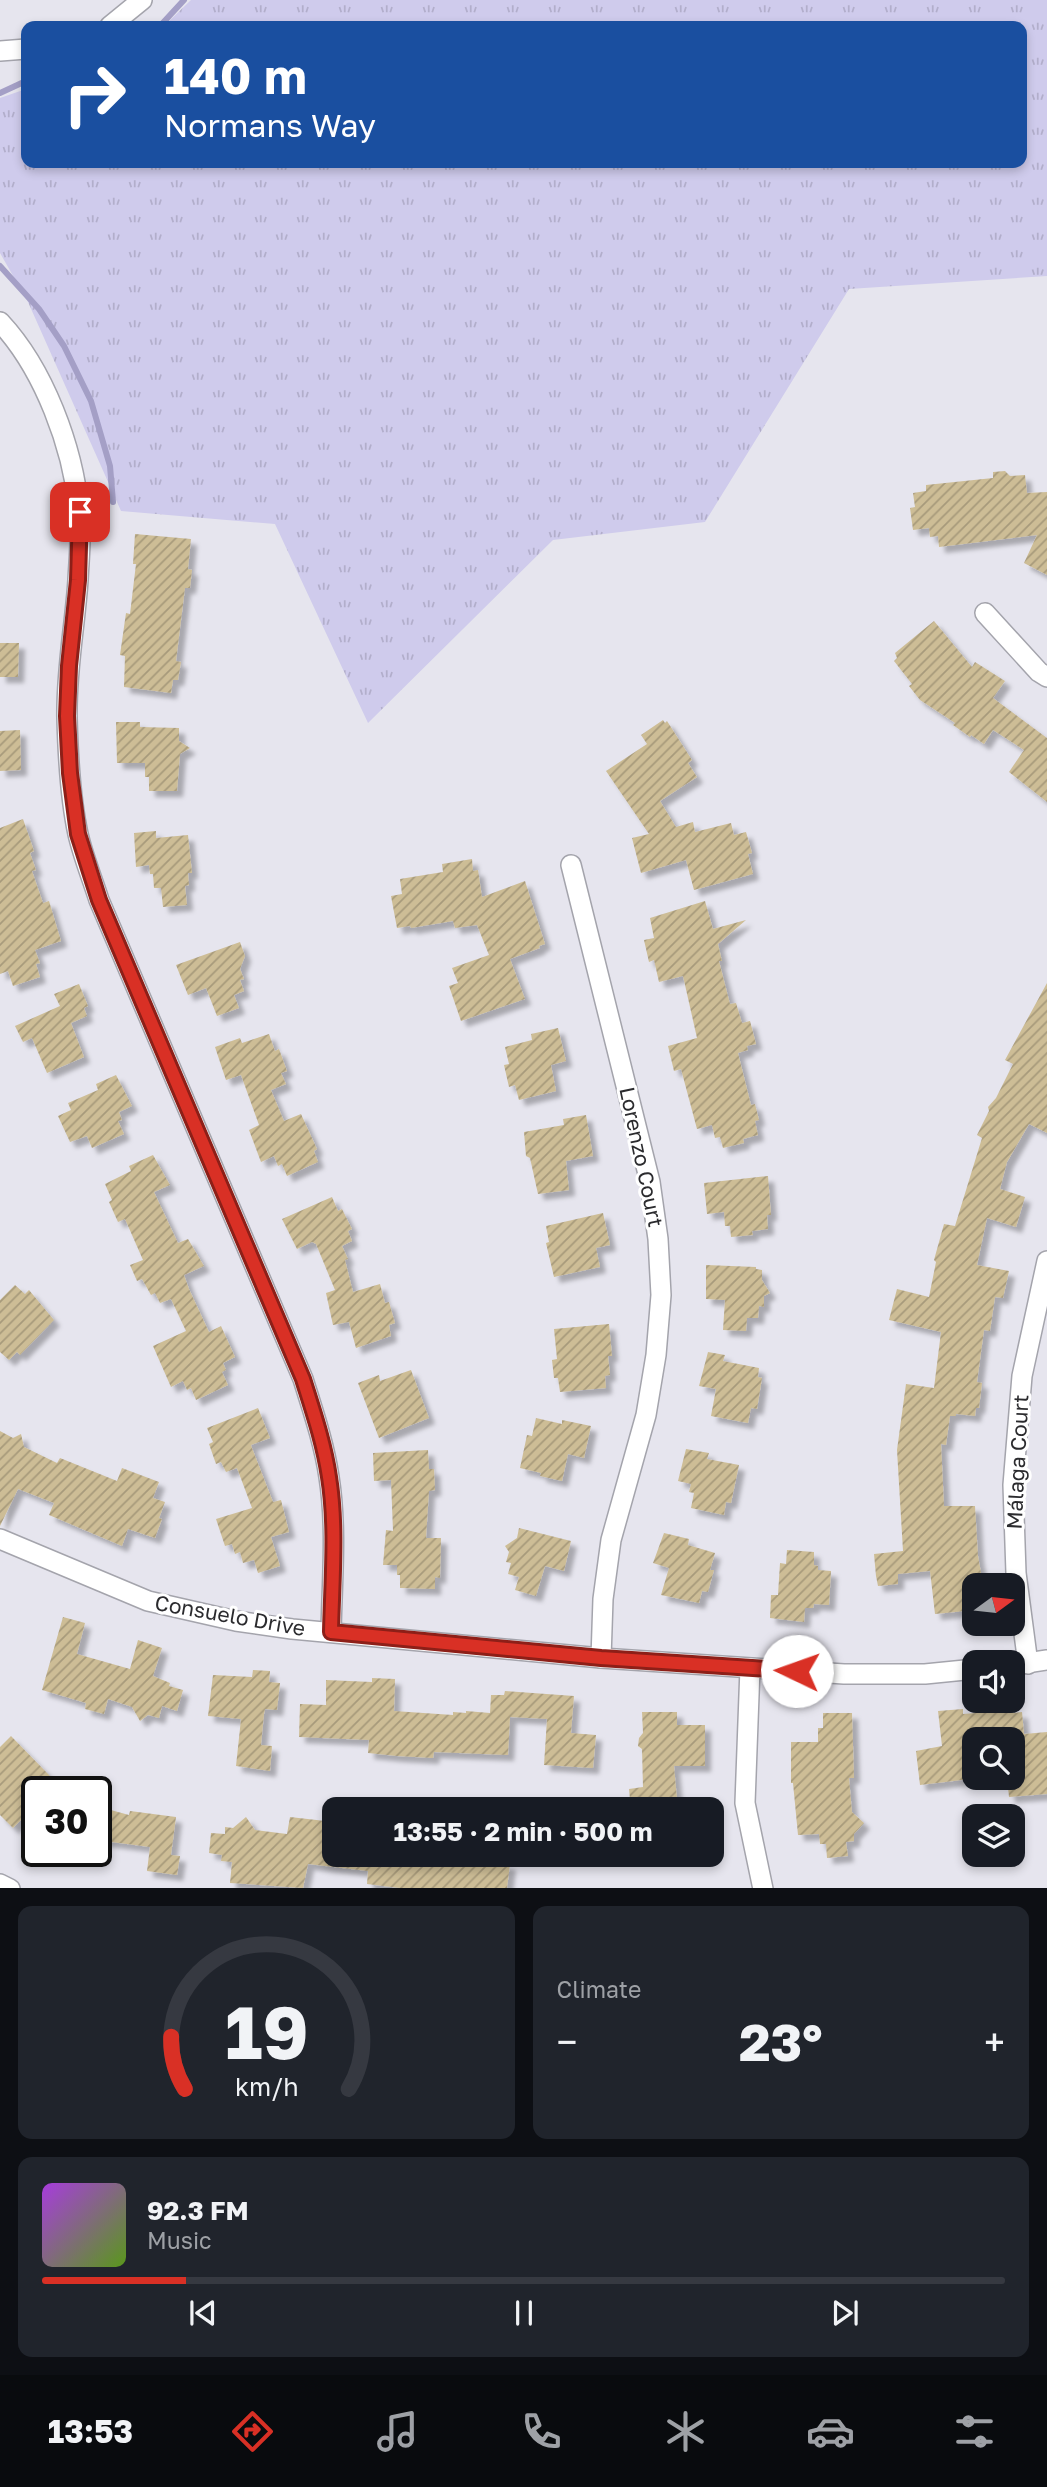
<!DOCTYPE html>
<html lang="en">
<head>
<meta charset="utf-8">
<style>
  :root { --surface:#171b24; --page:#20242c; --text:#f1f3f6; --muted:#9ea1a6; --line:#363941; --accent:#d93025 }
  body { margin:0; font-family:"Golos Text",sans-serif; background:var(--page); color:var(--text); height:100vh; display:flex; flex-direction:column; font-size:26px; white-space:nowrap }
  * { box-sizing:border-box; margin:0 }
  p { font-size:23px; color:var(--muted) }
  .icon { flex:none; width:38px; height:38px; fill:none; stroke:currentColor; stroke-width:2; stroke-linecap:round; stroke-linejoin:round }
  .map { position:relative; height:1888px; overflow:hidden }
  .drawer { display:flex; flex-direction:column; gap:18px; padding:18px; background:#0d0f14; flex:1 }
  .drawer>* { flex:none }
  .guide { position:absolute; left:21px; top:21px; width:1006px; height:147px; border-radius:14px; box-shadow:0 4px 10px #0003; background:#1a4fa0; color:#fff; overflow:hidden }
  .needle { width:46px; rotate:75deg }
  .buttons { position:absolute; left:962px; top:1573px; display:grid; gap:14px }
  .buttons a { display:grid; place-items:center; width:63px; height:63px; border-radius:14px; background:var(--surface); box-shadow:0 4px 10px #0003; font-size:35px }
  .speed { position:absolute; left:21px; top:1776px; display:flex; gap:14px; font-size:35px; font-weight:700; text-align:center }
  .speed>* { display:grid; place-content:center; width:91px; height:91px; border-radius:50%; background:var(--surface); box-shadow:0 4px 10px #0003; line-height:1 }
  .speed .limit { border:4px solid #111; border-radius:10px; background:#fff; color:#111 }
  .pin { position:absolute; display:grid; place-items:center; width:60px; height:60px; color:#fff; margin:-30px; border-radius:14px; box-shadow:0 4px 10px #0006 }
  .me { position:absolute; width:77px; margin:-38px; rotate:273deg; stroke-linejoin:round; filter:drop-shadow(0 0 5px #0008) }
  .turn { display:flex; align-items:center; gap:24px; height:147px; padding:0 28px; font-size:32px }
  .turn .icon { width:91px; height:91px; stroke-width:2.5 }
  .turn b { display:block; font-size:49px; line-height:60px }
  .big { font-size:52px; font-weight:700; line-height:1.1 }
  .drawer .tile { flex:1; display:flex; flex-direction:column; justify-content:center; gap:10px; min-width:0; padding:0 24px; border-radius:14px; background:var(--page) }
  .drawer .dial { align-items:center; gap:0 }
  .dial svg { height:182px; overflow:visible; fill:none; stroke:var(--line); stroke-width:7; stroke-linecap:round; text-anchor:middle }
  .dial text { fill:var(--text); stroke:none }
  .song { display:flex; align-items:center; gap:21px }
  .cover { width:84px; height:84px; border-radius:10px; background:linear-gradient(135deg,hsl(280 70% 55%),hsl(90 70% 35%)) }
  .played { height:7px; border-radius:4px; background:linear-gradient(90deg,var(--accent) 15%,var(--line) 15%) }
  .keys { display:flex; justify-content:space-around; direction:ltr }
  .heat { display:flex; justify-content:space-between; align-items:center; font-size:38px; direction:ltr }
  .drawer .tiles { flex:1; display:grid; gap:18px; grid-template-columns:1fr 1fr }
  .tile:last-child { grid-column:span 2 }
  .trip { position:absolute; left:322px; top:1797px; width:402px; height:70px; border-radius:14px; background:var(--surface); box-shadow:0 4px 10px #0003; font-weight:700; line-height:70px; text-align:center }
  .dock { display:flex; height:112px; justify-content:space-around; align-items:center; background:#090b0e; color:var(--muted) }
  .dock .icon { width:49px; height:49px }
  .dock .active { color:var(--accent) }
  .dock b { font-size:32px; color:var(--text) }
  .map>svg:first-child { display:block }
</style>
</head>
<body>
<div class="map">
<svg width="1047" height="1889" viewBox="0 0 1047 1889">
  <defs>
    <pattern id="grass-tufts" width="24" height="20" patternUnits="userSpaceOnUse" patternTransform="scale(1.75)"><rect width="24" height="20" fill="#cfcbec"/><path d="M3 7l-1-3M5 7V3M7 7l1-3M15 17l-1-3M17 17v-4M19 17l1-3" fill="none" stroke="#b2aecb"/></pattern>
    <pattern id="building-hatch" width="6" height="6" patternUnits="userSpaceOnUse" patternTransform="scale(1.75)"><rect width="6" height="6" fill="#cdbd96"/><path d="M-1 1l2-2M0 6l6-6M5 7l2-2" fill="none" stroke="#a79a7b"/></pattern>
    <filter id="shadow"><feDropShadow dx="6" dy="6" stdDeviation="2" flood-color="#0004"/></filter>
  </defs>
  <rect width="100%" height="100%" fill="#e6e5ee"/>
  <polygon fill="url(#grass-tufts)" points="191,0 1047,0 1047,276 849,289 705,522 553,540 368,723 275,524 121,511 28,302 0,253 0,98 26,89 26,163 1022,163 1022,26 164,26"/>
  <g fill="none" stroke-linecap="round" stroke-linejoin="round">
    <g stroke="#a49fc6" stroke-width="6">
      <polyline points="160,26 184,0"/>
      <polyline points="0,93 26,81"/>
      <polyline points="0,266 39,309 64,346 91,401 110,466 113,502"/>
    </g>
  </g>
  <g fill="url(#building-hatch)" filter="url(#shadow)">
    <polygon points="1005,471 1010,476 1025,475 1027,493 1047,492 1047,575 1024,563 1037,535 939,547 938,536 930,537 929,528 913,530 910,508 915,507 913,493 926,491 926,485 993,478 993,472"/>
    <polygon points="135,534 191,539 188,569 192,570 190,588 185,588 176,661 181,662 178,680 173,680 171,693 124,687 125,656 120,655 126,613 130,614 136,564 133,564"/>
    <polygon points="934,621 972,667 975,662 1005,681 993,698 1047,738 1047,802 1009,772 1024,750 993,730 984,744 971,735 970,737 953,725 955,723 920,700 909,686 912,684 894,661 897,658 895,653"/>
    <polygon points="0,643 19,643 18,677 0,677"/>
    <polygon points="663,720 665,723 667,721 692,760 688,763 697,777 660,801 676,827 693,822 695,832 731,823 734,835 746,832 752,853 748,854 753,874 694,890 686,860 641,873 632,838 649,834 606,771 647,744 641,735"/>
    <polygon points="116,722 140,722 140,727 179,728 179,741 190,748 180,754 177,791 149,791 149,777 145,777 145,763 117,763"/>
    <polygon points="20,730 21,770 0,771 0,731"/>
    <polygon points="23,819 34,851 30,853 36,870 32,871 43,903 49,901 61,941 35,950 40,963 36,964 40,977 13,986 8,971 0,974 0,828"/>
    <polygon points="156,831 156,838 188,835 192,873 188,873 189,885 185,886 187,905 163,907 161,888 154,888 153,874 150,874 149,865 136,867 134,833"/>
    <polygon points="472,859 473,871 478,870 482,897 525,881 545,944 539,946 540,948 510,959 525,999 461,1021 449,986 458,983 452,968 489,955 477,925 455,928 453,921 411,928 410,926 397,928 391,896 402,894 400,879 443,872 442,864"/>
    <polygon points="705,901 713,929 746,920 718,944 722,961 719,961 730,1004 736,1003 742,1023 750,1021 756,1044 747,1046 748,1050 738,1053 751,1105 755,1104 759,1120 755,1121 758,1135 743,1139 744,1143 723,1148 720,1137 715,1138 712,1125 697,1129 681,1069 674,1071 668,1046 697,1038 683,976 659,982 654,960 649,962 644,940 654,938 650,918"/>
    <polygon points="240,942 245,956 240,969 244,979 240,980 244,991 234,995 239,1008 217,1016 206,988 188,995 176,965"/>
    <polygon points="1047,983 1047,1133 1029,1124 1007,1162 1000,1189 1025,1197 1016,1227 987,1218 977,1265 1009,1271 1003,1298 995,1297 990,1331 984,1330 977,1382 982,1383 979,1408 976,1408 975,1416 956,1414 956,1416 950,1416 946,1445 941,1444 944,1506 975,1506 978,1556 981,1573 975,1573 975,1610 935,1614 930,1571 898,1574 898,1584 878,1586 876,1576 874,1554 903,1551 897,1450 906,1384 934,1388 941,1332 889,1320 897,1289 929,1297 936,1262 934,1260 944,1224 955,1226 982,1138 977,1135 989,1111 988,1107 996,1098 1013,1064 1005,1060"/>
    <polygon points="79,984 88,1006 84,1008 87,1016 71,1023 84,1057 47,1073 32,1038 23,1042 15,1026 60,1006 54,994"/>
    <polygon points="558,1028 566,1061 551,1065 556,1091 519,1100 515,1085 509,1087 504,1065 509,1064 505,1047 532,1040 531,1034"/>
    <polygon points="269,1034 275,1051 279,1049 287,1071 281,1073 286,1084 271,1090 284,1121 301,1114 317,1149 314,1151 318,1162 287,1176 282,1164 278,1166 274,1156 261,1162 249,1130 259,1125 241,1075 226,1080 215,1047 240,1038 242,1043"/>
    <polygon points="116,1075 132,1106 119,1112 122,1120 118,1121 124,1134 92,1148 87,1136 70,1142 58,1116 71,1110 68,1103 98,1090 96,1084"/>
    <polygon points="586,1115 593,1156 566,1161 569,1190 538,1194 530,1158 526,1156 524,1132 564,1125 563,1119"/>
    <polygon points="153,1155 170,1185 154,1192 178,1243 188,1239 204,1266 184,1275 189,1289 209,1332 221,1326 235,1357 223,1363 226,1370 222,1372 228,1385 196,1400 191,1388 187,1390 183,1381 171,1387 153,1346 186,1331 171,1299 160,1303 155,1293 151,1295 142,1279 137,1281 130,1265 143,1260 125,1219 118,1222 109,1202 112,1200 105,1184 131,1171 129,1166"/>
    <polygon points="768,1176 771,1215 767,1215 768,1229 752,1231 753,1235 731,1237 730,1226 725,1226 724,1212 707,1214 704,1183"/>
    <polygon points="332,1197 338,1211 342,1209 352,1229 348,1231 352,1241 342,1246 348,1259 345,1260 353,1292 380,1284 385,1303 389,1302 395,1323 389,1325 391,1336 356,1348 349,1322 333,1325 326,1293 335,1290 316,1244 312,1242 297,1249 282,1219"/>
    <polygon points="603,1213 610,1245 596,1248 600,1267 554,1277 546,1243 549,1242 546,1226"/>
    <polygon points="706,1265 756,1267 756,1269 762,1270 762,1280 770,1293 764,1296 764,1307 759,1306 758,1318 747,1318 746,1331 723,1330 725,1300 706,1299"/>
    <polygon points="15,1285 25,1294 29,1290 54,1320 20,1355 17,1352 9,1360 0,1352 0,1300"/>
    <polygon points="609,1324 612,1356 608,1356 610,1375 605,1376 606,1388 560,1392 558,1378 554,1378 552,1360 557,1359 554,1329"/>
    <polygon points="708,1352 725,1355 723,1361 759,1368 758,1377 762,1378 757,1409 751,1408 748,1423 711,1416 716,1389 699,1386"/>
    <polygon points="411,1370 429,1418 379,1438 358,1383 379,1375 380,1381"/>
    <polygon points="258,1408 270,1438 251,1445 252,1448 273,1502 281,1500 289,1532 271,1537 280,1566 258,1573 254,1560 243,1563 240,1552 235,1554 232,1544 225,1546 216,1519 252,1508 237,1468 226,1472 221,1462 216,1464 209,1444 213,1442 207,1428"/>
    <polygon points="536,1418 562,1424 562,1420 591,1426 584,1458 568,1454 562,1481 540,1476 541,1473 520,1468 527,1435 532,1436"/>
    <polygon points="0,1431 13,1438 21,1434 24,1447 57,1463 60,1458 117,1481 122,1468 159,1482 153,1498 165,1502 159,1518 162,1519 155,1538 128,1529 122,1546 49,1515 54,1503 18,1489 0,1526"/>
    <polygon points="686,1449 709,1453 707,1459 739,1465 731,1503 726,1502 724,1515 691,1508 694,1493 689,1492 691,1484 678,1481"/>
    <polygon points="428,1450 429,1469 434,1469 435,1490 429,1491 426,1538 441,1538 440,1578 435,1577 435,1589 400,1588 400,1575 397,1575 397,1565 383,1565 386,1530 393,1531 391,1480 374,1481 373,1453"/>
    <polygon points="519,1528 571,1541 564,1571 545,1566 536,1596 515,1590 519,1577 508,1574 511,1563 506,1562 509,1552 505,1546 517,1538"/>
    <polygon points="664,1533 689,1539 688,1545 715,1553 710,1570 714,1570 708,1592 702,1591 699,1603 661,1595 669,1568 653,1563"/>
    <polygon points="787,1550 814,1552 814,1565 818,1566 818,1570 831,1571 829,1605 814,1604 813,1608 805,1608 804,1622 770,1618 771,1595 778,1595 780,1563 786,1564"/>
    <polygon points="63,1617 85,1623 77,1654 130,1669 138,1640 162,1648 153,1676 170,1683 169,1686 183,1690 177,1711 162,1706 159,1718 148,1715 140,1721 132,1707 108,1699 104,1714 85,1709 86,1703 42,1690"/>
    <polygon points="253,1670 270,1671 269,1682 280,1683 277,1710 265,1709 264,1714 261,1745 272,1746 270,1771 236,1766 241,1719 208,1716 213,1675 252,1677"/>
    <polygon points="372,1678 395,1679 394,1711 453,1715 453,1712 466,1713 466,1711 490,1713 491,1695 504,1695 505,1691 574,1696 571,1733 596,1735 593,1768 544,1765 547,1719 510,1717 508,1755 434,1752 433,1758 397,1756 368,1753 369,1740 299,1737 300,1704 326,1705 326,1680 372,1682"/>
    <polygon points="963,1709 963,1714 1013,1710 1013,1713 1022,1712 1024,1734 1047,1732 1047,1794 1009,1797 1007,1778 1013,1778 1013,1740 1002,1740 1001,1737 966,1740 970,1779 920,1785 916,1751 942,1746 938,1711"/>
    <polygon points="642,1712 677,1712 677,1725 705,1725 705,1766 674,1766 678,1810 631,1810 629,1789 643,1787 642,1749 638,1746 639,1738 643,1733"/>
    <polygon points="823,1713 852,1713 854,1778 849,1778 852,1812 864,1823 854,1834 854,1841 846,1842 848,1856 827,1858 826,1844 820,1844 819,1834 798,1835 793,1783 791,1783 791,1742 818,1742 818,1728 823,1728"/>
    <polygon points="11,1736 50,1776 23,1803 30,1811 13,1828 0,1815 0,1747"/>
    <polygon points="96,1806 129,1815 130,1811 176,1817 171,1855 180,1856 177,1875 147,1871 150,1847 96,1840"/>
    <polygon points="246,1817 255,1830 287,1834 290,1817 334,1822 334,1855 453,1855 472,1857 472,1855 496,1855 495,1862 510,1864 507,1888 400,1888 367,1884 368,1871 308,1864 303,1888 230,1883 232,1862 221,1861 222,1855 209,1853 211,1833 225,1834 225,1827 233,1828"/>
  </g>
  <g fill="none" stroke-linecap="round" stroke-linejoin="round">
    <g stroke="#a4a4ac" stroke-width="22">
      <g id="minor">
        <polyline points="110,26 142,0"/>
        <polyline points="0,51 26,49"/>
        <path d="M0 322C44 369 73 447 79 511 82 533 79 558 78 580 75 626 66 671 67 718 68 756 70 797 78 834 83 856 92 878 99 900L303 1379C313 1411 324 1443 329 1477 337 1528 332 1581 331 1632"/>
        <polyline points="985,613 1039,672 1047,677"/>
        <polyline points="571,865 650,1182 658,1239 661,1295 656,1355 646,1415 611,1540 603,1599 601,1658"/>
        <polyline points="0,1539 148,1601 236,1621 292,1629 601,1658 844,1674 925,1674 975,1669"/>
        <polyline points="1028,1664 1016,1573 1013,1485 1022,1376 1047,1261"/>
        <polyline points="1013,1665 1047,1660"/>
        <polyline points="750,1668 745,1803 763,1889"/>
        <polyline points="0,1884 10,1889"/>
      </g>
    </g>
    <use href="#minor" stroke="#fff" stroke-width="19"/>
  </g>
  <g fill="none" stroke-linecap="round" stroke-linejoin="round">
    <g stroke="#8d1f18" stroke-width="18">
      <path id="route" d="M80 512 78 580 69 666 67 716 70 773 78 834 99 900 303 1379C313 1411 324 1443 329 1477 337 1527 332 1582 331 1632L601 1658 797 1671"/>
    </g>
    <use href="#route" stroke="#d93025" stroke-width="12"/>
  </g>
  <g text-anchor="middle" stroke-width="6" stroke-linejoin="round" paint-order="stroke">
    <g font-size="21" fill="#2b2b2e" stroke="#fff">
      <text transform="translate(641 1157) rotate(78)" y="7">Lorenzo Court</text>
      <text transform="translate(1018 1462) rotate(-87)" y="7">Málaga Court</text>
      <text transform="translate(230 1616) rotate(10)" y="7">Consuelo Drive</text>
    </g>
  </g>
</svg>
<div class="buttons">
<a><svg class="needle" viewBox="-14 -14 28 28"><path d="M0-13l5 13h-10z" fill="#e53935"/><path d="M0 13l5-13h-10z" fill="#9ea1a6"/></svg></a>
<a><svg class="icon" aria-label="sound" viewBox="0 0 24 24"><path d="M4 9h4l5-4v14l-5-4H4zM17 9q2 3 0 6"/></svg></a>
<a><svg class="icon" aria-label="search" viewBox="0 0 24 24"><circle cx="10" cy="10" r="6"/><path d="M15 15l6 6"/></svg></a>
<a><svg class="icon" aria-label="layers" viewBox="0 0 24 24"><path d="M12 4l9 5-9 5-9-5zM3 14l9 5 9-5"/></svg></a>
</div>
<div class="speed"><div class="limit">30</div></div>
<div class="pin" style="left:80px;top:512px;background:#d93025"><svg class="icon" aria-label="arrive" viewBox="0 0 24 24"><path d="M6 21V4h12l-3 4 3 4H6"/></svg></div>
<svg class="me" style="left:797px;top:1671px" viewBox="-20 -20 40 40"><circle r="19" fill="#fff"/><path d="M0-13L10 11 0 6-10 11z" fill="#d93025"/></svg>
<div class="trip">13:55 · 2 min · 500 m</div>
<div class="guide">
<div class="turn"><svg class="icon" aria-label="right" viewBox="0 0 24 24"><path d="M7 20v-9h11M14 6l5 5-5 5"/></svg><div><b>140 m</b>Normans Way</div></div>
</div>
</div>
<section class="drawer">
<div class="tiles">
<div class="tile dial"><svg viewBox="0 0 100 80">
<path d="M14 69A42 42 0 1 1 86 69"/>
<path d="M14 69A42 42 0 0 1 8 46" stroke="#d93025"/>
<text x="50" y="56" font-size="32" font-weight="700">19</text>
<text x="50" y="72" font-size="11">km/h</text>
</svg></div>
<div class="tile"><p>Climate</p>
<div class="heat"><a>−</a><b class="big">23°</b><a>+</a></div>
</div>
<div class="tile">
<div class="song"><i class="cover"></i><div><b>92.3 FM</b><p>Music</p></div></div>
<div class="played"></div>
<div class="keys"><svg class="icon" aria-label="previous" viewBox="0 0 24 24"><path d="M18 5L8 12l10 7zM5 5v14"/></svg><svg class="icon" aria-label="pause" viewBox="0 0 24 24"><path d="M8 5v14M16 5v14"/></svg><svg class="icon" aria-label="next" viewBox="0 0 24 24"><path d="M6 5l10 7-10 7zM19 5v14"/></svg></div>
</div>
</div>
</section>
<nav class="dock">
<b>13:53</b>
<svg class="icon active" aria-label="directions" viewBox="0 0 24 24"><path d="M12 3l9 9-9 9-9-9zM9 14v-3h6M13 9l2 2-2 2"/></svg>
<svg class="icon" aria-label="music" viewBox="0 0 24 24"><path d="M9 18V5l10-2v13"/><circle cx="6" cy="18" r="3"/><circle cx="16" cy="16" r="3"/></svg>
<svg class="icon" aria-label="phone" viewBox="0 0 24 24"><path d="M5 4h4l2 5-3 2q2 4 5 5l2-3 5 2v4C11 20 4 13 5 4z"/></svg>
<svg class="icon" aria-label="climate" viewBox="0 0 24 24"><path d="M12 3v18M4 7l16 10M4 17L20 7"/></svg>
<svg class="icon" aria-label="car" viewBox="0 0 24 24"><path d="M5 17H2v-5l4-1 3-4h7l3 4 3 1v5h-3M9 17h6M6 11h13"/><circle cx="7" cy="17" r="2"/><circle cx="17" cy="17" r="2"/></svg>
<svg class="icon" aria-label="filters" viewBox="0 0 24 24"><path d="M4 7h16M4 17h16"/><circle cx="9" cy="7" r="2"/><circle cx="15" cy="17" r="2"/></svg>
</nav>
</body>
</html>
